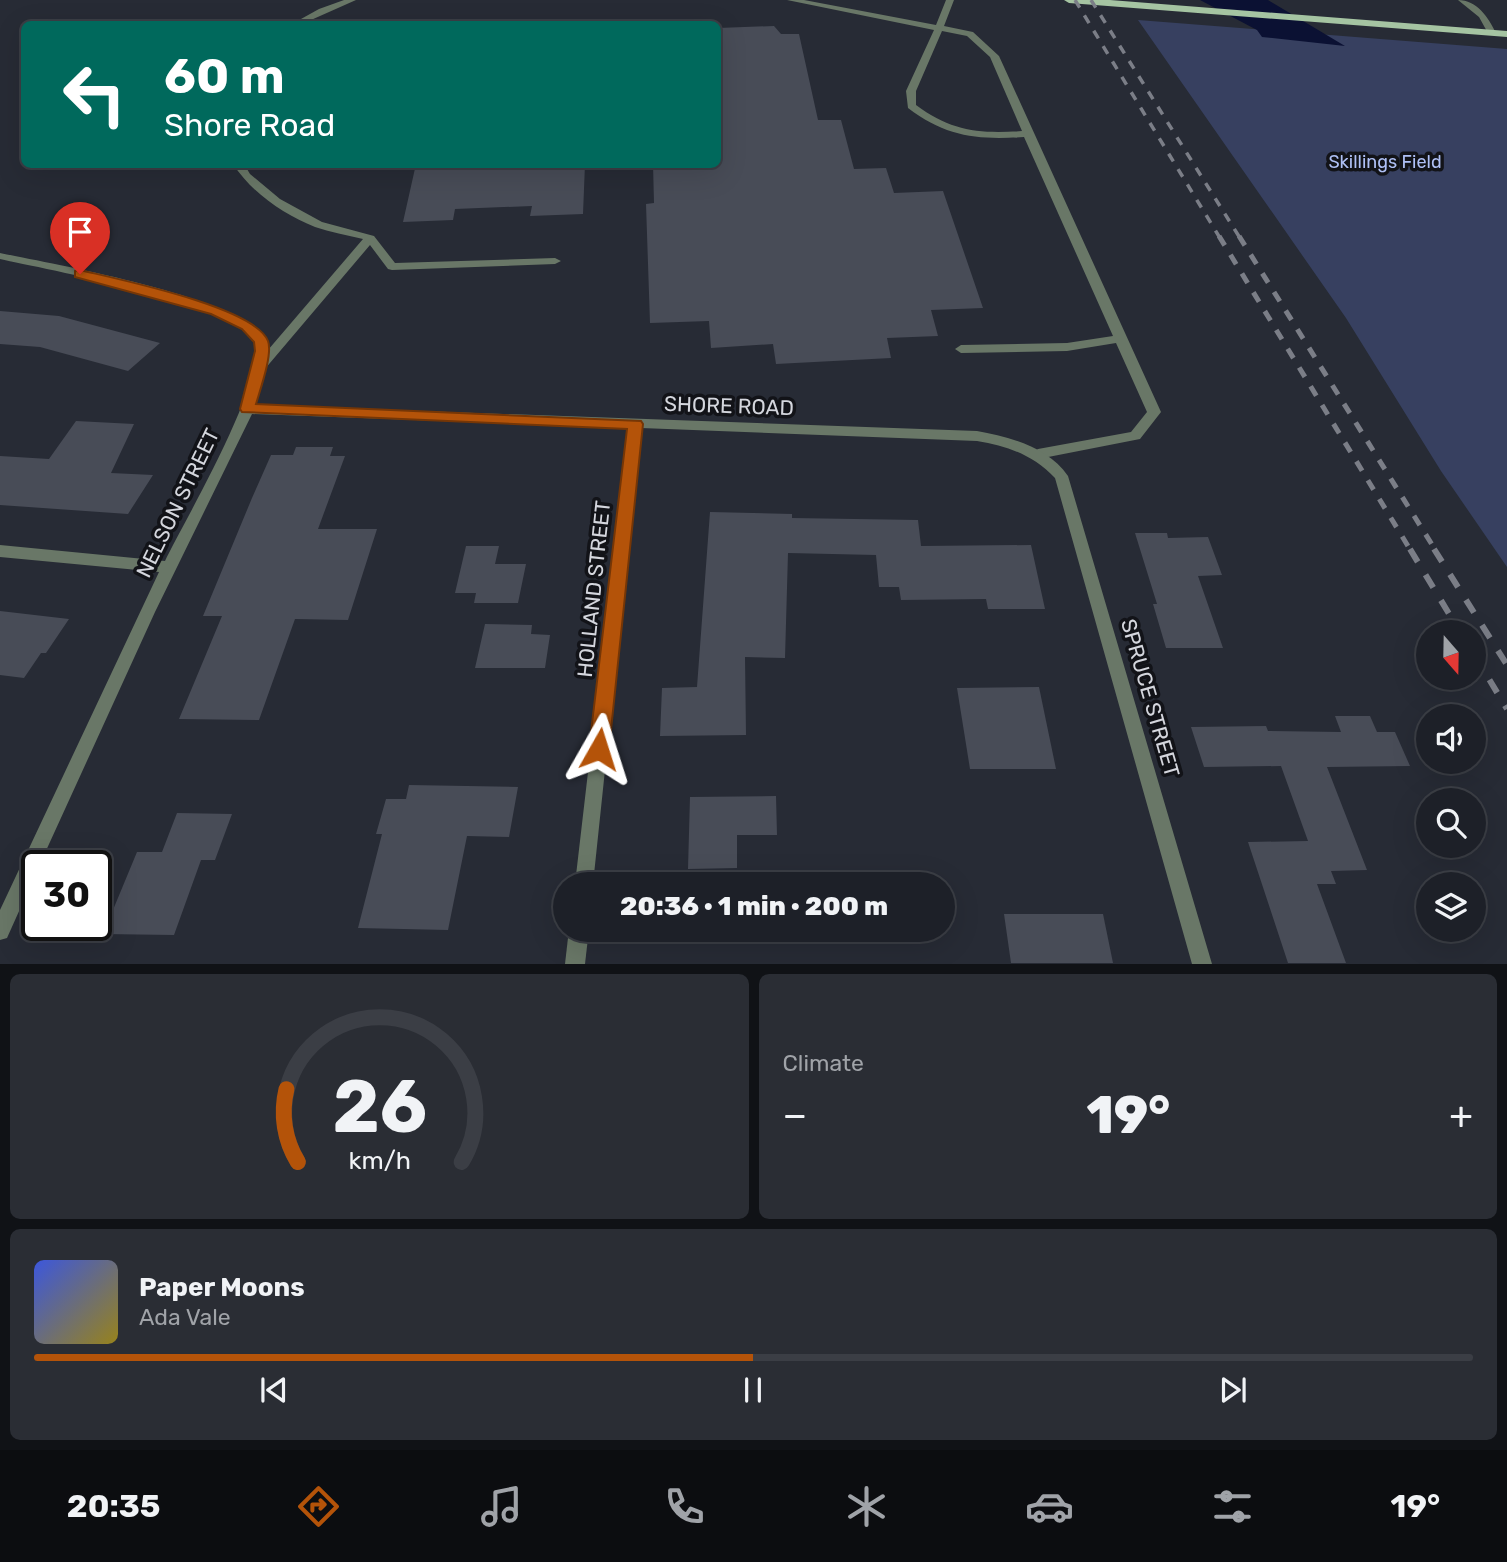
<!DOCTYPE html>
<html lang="en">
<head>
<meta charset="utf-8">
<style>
  :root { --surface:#1d2028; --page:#2a2d34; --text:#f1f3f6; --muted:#a0a3a8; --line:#3b3e45; --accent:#b45309 }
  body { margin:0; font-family:Rubik,sans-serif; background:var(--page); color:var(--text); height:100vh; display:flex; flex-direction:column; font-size:26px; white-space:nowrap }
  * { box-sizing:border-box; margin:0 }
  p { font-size:23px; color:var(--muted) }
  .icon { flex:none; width:38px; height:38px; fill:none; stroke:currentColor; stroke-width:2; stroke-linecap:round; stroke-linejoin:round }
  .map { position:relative; height:964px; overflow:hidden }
  .side { display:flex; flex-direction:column; gap:10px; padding:10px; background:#101216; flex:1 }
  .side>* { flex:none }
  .top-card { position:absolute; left:21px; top:21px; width:700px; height:147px; border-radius:10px; box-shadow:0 7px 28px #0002,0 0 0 2px var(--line); background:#00695c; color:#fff; overflow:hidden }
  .needle { width:46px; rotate:160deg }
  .fabs { position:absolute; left:1416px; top:620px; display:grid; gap:14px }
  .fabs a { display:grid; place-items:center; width:70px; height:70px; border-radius:50%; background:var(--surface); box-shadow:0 7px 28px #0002,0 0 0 2px var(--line); font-size:35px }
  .speed { position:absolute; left:21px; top:850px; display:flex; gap:14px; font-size:35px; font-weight:700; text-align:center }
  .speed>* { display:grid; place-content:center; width:91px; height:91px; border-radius:50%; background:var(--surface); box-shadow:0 7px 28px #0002,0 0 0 2px var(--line); line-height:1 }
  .speed .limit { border:4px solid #111; border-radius:10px; background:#fff; color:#111 }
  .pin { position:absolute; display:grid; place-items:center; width:60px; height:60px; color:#fff; margin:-72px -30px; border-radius:50% 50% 50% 0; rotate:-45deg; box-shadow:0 0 7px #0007 }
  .pin .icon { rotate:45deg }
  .me { position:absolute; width:77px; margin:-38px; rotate:6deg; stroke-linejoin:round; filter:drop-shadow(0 0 5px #0008) }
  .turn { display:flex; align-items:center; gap:24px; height:147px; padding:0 28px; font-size:32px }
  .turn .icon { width:91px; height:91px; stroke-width:2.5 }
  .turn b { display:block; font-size:49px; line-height:60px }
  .big { font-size:52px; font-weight:800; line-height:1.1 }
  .side .widget { flex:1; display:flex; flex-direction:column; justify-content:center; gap:10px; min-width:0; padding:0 24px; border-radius:10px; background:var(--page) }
  .side .dial { align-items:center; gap:0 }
  .dial svg { height:182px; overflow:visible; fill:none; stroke:var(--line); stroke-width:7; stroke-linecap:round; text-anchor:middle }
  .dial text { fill:var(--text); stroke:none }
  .song { display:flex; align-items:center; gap:21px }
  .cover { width:84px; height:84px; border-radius:10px; background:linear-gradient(135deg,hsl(230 70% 55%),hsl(50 70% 35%)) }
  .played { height:7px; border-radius:4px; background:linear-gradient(90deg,var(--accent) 50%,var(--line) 50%) }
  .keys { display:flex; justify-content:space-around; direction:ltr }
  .heat { display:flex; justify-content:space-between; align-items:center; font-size:38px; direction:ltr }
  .side .tiles { flex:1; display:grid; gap:10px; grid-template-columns:1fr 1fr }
  .widget:last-child { grid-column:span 2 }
  .trip { position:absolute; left:553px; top:872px; width:402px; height:70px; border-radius:35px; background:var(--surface); box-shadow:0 7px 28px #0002,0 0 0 2px var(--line); font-weight:800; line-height:70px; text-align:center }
  .menu { display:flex; height:112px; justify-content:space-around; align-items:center; background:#0c0d10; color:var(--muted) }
  .menu .icon { width:49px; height:49px }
  .menu .active { color:var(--accent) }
  .menu b { font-size:32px; color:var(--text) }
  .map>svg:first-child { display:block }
</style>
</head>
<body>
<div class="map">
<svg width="1507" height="964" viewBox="0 0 1507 964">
  <rect width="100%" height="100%" fill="#272b35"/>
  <polygon fill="#374060" points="1138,20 1507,49 1507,567 1441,471 1346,318"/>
  <polygon fill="#0b1133" points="1200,0 1268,0 1345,46 1262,37 1257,30"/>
  <g fill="#484c57">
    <polygon points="774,26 781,34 799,34 818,120 841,120 854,169 886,168 894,193 943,191 983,308 931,310 938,336 887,338 891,358 776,364 773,344 711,348 709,321 650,323 646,204 654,203 653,164 718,164 718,28"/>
    <polygon points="416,164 585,164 583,214 530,216 532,206 455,209 453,220 403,222"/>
    <polygon points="0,311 59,316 160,343 128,371 40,347 0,344"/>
    <polygon points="76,421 134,424 111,473 153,475 128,514 0,505 0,456 49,459"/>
    <polygon points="296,447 333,447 330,456 345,456 318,529 377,529 348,620 295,619 259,720 179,719 222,616 203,616 252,498 271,455 293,455"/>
    <polygon points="710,512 792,514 792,518 918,520 921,546 1031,545 1045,609 988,609 986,599 901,600 899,587 879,587 876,555 788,553 785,658 745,657 746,735 660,736 662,688 697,687"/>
    <polygon points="1135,533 1167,533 1168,538 1208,537 1222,575 1198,576 1223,648 1166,648 1153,604 1157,604"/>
    <polygon points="466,546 499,546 495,564 526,564 518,603 474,603 476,593 455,593"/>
    <polygon points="0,611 69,619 46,653 41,653 24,678 0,675"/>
    <polygon points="485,624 532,625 531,634 550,635 545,668 475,668"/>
    <polygon points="1039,687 1056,769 970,769 957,688"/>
    <polygon points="1335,716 1370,716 1377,732 1395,732 1410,766 1327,767 1367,870 1331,871 1336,884 1317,884 1346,963 1288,963 1248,842 1308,841 1281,766 1204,767 1191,727 1266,726 1268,731 1341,732"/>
    <polygon points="409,785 518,787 509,837 467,836 448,930 358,928 382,834 376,834 386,799 406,799"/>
    <polygon points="776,796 777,835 737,835 737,868 688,869 690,797"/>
    <polygon points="177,813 232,814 215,860 201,860 174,935 103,934 137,852 162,852"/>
    <polygon points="1004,914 1103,914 1113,963 1011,963"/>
  </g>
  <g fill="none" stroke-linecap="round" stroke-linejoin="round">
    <g fill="#697767" fill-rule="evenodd">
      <polygon points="344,0 356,0 302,24 292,24 319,9"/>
      <path d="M787 0H804L936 25 946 0H954L944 26 973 32 999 56 1161 412 1140 439 1038 459 1031 454 1038 449 1131 432 1147 412 1116 343 1067 351 961 353 955 349 961 345 1067 343 1113 336 1024 137C978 140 946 137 908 108L906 91 934 30ZM942 31 967 36 990 57 1022 131C979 134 951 131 916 105V91Z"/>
      <path d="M1458 0C1477 0 1488 17 1496 33L1495 35H1489L1479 17Z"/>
      <path d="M233 164H244L250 174 280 199 322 222 374 236 395 263 555 258 561 261 555 264 392 270 388 269 370 245 264 370H256L254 367 256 364 363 239C347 235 330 232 315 227 284 215 251 192 233 164Z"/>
    </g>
    <g fill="#697767" fill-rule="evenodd">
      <path d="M0 253C53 264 236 296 264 337 275 353 261 389 255 405L977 431C1010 437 1048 447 1068 476L1212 964H1192L1055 478C1033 455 1008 446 977 441L641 428 593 884H575L628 428 252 414 155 612 39 866H37V871L7 938 0 940V910L159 572 0 557V545L165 561C183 523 269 378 254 342 237 304 44 269 0 259Z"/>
      <polygon points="569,929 589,929 585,964 565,964"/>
    </g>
    <polygon fill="#a5c4a2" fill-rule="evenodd" points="1064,0 1110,0 1507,31 1507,37 1069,3"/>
    <g stroke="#7b7e87" stroke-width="3.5" stroke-dasharray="9 9" stroke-linecap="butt">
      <polyline points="1075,0 1220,238"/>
      <polyline points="1091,0 1240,238"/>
    </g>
    <g stroke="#7b7e87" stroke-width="5" stroke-dasharray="11 11" stroke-linecap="butt">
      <polyline points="1219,236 1411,551"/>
      <polyline points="1239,236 1436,551"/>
    </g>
    <g stroke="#7b7e87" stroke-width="6" stroke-dasharray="15 15" stroke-linecap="butt">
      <polyline points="1410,549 1460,632"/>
      <polyline points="1434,549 1507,665"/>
      <polyline points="1474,654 1507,709"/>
    </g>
  </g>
  <path fill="#b45309" stroke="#753606" stroke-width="2" d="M80 270C117 279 255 307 268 341 273 354 260 390 256 404L641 421 643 424 609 749 606 755 599 757 592 755 589 749 627 429 242 412 240 409 255 351 254 342 242 329 211 314 75 277V271Z"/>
  <g text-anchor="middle" stroke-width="7" stroke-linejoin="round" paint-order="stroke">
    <g font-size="18" fill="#afc0f5" stroke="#121318">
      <text x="1385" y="168">Skillings Field</text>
    </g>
    <g font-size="21" fill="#d4d6dd" stroke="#121318">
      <text transform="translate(729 406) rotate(2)" y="7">SHORE ROAD</text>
      <text transform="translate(178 503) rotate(-64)" y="7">NELSON STREET</text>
      <text transform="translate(594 589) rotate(-84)" y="7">HOLLAND STREET</text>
      <text transform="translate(1150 698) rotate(74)" y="7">SPRUCE STREET</text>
    </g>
  </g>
</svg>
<div class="fabs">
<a><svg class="needle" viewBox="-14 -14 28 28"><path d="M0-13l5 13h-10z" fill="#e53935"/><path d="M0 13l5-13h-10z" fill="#a0a3a8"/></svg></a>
<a><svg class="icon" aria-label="sound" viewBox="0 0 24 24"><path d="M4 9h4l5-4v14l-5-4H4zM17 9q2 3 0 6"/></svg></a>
<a><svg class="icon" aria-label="search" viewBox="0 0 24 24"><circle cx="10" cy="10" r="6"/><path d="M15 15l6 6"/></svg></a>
<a><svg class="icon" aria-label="layers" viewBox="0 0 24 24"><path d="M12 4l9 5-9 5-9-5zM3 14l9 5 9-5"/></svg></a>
</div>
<div class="speed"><div class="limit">30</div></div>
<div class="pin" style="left:80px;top:274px;background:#d93025"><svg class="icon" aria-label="arrive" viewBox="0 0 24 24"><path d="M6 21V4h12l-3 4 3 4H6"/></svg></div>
<svg class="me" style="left:599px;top:749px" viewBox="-20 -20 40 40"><path d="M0-17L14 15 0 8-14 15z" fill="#b45309" stroke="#fff" stroke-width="4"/></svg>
<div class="trip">20:36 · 1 min · 200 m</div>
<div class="top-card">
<div class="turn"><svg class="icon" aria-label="left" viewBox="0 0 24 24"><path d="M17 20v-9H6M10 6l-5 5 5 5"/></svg><div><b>60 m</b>Shore Road</div></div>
</div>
</div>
<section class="side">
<div class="tiles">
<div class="widget dial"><svg viewBox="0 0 100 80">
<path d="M14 69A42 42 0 1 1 86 69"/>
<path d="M14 69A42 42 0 0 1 9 37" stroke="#b45309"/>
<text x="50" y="56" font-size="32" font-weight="700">26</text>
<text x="50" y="72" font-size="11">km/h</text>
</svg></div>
<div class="widget"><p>Climate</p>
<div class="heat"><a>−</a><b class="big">19°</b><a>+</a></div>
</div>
<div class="widget">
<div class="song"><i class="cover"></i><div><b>Paper Moons</b><p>Ada Vale</p></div></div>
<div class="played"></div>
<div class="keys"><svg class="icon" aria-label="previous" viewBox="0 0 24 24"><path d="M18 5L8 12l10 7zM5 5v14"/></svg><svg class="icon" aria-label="pause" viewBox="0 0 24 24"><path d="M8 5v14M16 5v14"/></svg><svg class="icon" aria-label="next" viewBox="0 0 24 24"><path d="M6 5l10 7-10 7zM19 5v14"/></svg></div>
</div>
</div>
</section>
<nav class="menu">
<b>20:35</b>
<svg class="icon active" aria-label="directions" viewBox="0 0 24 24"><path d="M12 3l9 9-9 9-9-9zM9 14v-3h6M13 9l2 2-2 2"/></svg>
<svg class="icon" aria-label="music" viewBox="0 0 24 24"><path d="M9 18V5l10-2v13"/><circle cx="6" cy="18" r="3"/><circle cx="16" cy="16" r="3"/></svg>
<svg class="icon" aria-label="phone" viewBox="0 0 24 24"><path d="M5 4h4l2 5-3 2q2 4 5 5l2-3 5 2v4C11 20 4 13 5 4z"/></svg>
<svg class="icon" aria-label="climate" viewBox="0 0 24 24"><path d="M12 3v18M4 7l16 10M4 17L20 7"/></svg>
<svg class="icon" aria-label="car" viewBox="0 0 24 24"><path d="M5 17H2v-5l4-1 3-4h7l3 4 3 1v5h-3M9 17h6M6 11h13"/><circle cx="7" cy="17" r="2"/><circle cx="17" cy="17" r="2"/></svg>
<svg class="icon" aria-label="filters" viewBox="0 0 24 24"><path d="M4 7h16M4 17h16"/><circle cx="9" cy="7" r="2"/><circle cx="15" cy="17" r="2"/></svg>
<b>19°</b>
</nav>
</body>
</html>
